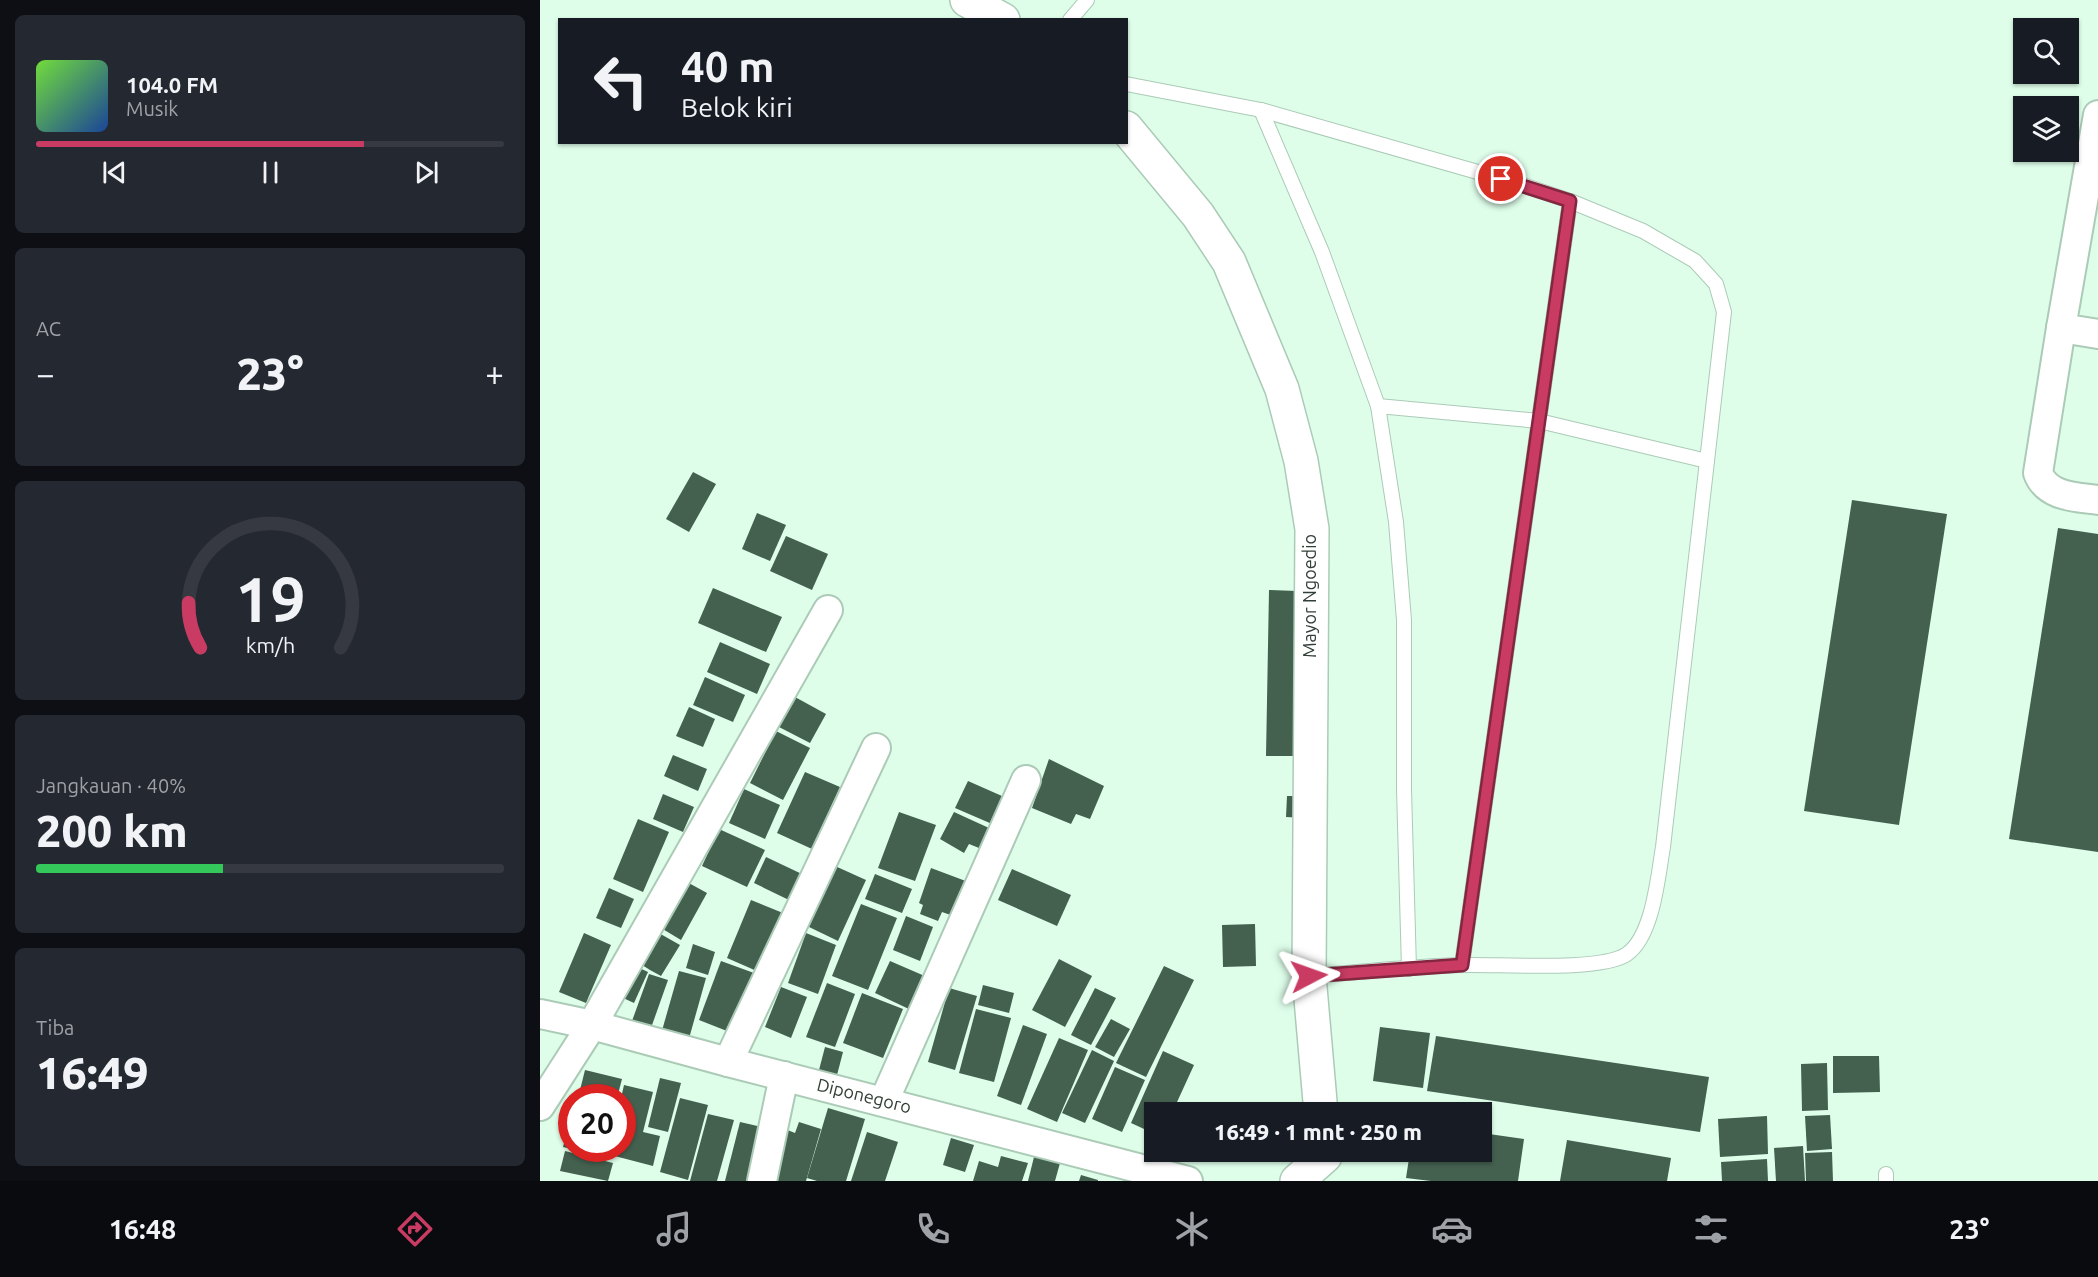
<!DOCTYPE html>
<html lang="id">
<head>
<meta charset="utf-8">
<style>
  :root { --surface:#171b24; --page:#242831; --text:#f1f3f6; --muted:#9ea1a6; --line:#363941; --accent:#c93b63 }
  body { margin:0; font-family:Ubuntu,sans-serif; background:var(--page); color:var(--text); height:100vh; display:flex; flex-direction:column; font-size:22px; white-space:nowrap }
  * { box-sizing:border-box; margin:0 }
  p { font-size:20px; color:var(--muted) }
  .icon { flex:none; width:33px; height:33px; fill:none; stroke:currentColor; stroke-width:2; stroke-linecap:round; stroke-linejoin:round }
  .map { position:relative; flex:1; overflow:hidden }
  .side { display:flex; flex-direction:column; gap:15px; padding:15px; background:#0d0f14; width:540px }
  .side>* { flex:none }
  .banner { position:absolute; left:18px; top:18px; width:570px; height:126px; border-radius:0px; box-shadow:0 2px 4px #0004; background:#171b24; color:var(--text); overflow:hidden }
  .buttons { position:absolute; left:1473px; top:18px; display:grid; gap:12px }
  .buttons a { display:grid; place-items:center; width:66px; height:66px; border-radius:0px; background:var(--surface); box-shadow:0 2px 4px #0004; font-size:30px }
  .speed { position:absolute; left:18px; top:1084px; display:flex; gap:12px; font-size:30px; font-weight:700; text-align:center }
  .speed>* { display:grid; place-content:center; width:78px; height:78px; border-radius:50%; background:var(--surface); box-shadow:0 2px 4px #0004; line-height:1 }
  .speed .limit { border:9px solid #d22; background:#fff; color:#111 }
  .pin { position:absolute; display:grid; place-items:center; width:51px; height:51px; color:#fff; margin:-26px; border:3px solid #fff; border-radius:50%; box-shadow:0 2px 6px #0007 }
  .me { position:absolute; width:66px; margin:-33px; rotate:86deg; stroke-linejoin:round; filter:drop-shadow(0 0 4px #0008) }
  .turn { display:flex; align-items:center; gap:21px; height:126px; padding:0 24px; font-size:27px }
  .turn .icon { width:78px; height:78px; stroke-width:2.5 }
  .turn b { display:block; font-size:42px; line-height:51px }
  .big { font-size:45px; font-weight:800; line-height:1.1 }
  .side .card { flex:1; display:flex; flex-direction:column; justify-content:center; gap:9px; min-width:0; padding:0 21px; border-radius:9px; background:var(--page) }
  .side .dial { align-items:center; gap:0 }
  .dial svg { height:156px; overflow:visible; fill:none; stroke:var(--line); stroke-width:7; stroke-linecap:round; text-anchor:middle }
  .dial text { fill:var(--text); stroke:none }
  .song { display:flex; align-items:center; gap:18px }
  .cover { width:72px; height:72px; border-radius:9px; background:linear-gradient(135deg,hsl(100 70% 55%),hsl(220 70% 35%)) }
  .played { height:6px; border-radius:3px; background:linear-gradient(90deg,var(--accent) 70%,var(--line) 70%) }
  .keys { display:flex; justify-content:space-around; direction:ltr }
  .heat { display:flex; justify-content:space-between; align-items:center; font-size:33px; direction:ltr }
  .charge { height:9px; border-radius:4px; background:linear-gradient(90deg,#34c759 40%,var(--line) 0) }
  .trip { position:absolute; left:604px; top:1102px; width:348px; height:60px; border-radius:0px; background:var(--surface); box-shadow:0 2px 4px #0004; font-weight:800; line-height:60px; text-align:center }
  .dock { display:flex; height:96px; justify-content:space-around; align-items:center; background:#090b0e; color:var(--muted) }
  .dock .icon { width:42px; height:42px }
  .dock .on { color:var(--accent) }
  .dock b { font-size:27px; color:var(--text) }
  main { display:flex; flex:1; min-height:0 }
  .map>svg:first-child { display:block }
</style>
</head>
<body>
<main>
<section class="side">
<div class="card">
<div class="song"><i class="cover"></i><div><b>104.0 FM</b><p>Musik</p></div></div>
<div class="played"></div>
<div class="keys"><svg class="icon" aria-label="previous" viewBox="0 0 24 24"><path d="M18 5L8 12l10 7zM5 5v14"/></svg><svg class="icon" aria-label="pause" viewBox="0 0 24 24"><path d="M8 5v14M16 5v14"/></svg><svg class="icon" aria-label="next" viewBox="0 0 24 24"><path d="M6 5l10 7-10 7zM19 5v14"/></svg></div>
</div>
<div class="card"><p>AC</p>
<div class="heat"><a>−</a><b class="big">23°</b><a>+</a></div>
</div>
<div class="card dial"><svg viewBox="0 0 100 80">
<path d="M14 69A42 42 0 1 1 86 69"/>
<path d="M14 69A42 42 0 0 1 8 46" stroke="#c93b63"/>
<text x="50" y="56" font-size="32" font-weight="700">19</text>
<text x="50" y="72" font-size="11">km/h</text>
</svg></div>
<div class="card"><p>Jangkauan · 40%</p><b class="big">200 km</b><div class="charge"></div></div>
<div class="card"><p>Tiba</p><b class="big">16:49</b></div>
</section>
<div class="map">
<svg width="1558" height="1181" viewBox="0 0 1558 1181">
  <rect width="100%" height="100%" fill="#defeea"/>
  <g fill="#44604f">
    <polygon points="153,472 176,484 149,532 126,519"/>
    <polygon points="1312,500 1407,514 1359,825 1264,811"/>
    <polygon points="217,513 246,525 230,561 202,549"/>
    <polygon points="1518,528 1558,534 1558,852 1469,839"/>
    <polygon points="246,536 288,554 272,590 230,571"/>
    <polygon points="173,588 242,617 226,652 158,623"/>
    <polygon points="729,590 757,591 754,756 726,756"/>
    <polygon points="180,642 230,664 217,694 167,672"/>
    <polygon points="165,677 205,695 193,722 153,705"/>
    <polygon points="255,697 286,714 270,743 239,727"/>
    <polygon points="149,707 175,719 163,747 136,736"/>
    <polygon points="236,731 270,748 243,800 210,783"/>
    <polygon points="133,755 167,769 158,791 124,776"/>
    <polygon points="509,759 564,786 550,819 536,814 531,824 492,808"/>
    <polygon points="265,772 300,787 272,849 237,833"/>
    <polygon points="428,781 471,800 459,827 415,808"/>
    <polygon points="204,789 240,805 225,839 189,823"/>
    <polygon points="123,794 154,807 143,832 113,819"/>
    <polygon points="747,796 766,796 765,818 746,817"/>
    <polygon points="359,812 396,825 375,881 338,868"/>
    <polygon points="414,812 449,828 439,848 429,844 424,853 400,839"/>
    <polygon points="98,819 129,832 103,892 73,879"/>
    <polygon points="179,829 225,850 207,887 162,866"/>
    <polygon points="226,857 264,875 251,901 214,883"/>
    <polygon points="295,866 326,880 298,941 267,926"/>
    <polygon points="391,868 431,883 419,918 402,912 398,921 380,914 383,905 379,903"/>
    <polygon points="472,869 531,895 517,926 458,900"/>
    <polygon points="335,874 372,889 362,913 325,899"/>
    <polygon points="147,882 167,893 141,940 121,928"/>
    <polygon points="69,888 94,899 81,928 56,918"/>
    <polygon points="211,900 243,913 219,972 187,958"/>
    <polygon points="321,904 357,918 328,990 292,976"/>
    <polygon points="366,916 393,927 380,961 353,950"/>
    <polygon points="715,924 716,966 683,967 682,925"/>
    <polygon points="117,932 140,945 121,976 110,970 111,967 110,970 99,963"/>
    <polygon points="44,933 71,945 46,1003 19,992"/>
    <polygon points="266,933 296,945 278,994 248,983"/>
    <polygon points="153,944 175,952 168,975 146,968"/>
    <polygon points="519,959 552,976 525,1027 492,1010"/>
    <polygon points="181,961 214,973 192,1033 159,1020"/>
    <polygon points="350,961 387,977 371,1010 335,993"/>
    <polygon points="95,966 108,972 94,1003 81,997"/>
    <polygon points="624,966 654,980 606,1077 576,1063"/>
    <polygon points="139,971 166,978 148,1042 121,1034"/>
    <polygon points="109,974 128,980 111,1028 92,1021"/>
    <polygon points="287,983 315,994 295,1047 266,1037"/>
    <polygon points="443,985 474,993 469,1013 438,1005"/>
    <polygon points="241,987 267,997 251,1038 225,1027"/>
    <polygon points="409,988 437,996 415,1070 388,1062"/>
    <polygon points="555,988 576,998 551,1045 531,1035"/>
    <polygon points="322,993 363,1009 343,1058 303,1043"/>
    <polygon points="436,1009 471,1018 454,1082 419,1073"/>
    <polygon points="571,1019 590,1029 574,1057 555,1047"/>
    <polygon points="483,1025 507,1034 481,1105 457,1096"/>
    <polygon points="840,1027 890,1033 883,1088 833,1081"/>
    <polygon points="896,1036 1169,1077 1160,1132 887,1091"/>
    <polygon points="519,1038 548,1050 517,1122 487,1109"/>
    <polygon points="285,1047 303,1052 297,1075 279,1070"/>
    <polygon points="552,1050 574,1061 545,1123 522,1113"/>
    <polygon points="623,1051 654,1065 632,1113 615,1113 615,1134 591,1123"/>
    <polygon points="1293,1056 1339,1056 1340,1092 1293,1093"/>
    <polygon points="1287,1063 1288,1110 1262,1111 1261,1064"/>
    <polygon points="575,1067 605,1080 582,1132 552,1119"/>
    <polygon points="45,1070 82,1079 77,1098 38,1098"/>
    <polygon points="120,1078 141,1083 128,1132 108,1127"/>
    <polygon points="84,1085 113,1092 103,1132 120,1136 113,1166 67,1154 68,1149 82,1149 82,1098 81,1098"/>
    <polygon points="140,1098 168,1105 148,1180 120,1172"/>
    <polygon points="669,1103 692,1113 665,1113"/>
    <polygon points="288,1108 325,1119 306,1181 277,1181 267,1178"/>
    <polygon points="168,1114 194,1120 177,1181 150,1181"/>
    <polygon points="1290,1115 1292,1149 1267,1151 1265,1116"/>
    <polygon points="1227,1116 1228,1154 1180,1157 1178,1119"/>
    <polygon points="31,1118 32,1118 32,1149 23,1147"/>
    <polygon points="200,1122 226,1128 212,1181 185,1181"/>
    <polygon points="259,1122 281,1129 266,1181 230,1181 245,1129 255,1133"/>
    <polygon points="327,1132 358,1142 345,1181 311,1181"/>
    <polygon points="942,1133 984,1139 978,1181 891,1181 866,1178 870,1152 942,1152"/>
    <polygon points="411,1138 434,1145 425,1172 403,1165"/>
    <polygon points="1027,1140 1131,1158 1127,1181 1020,1181"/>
    <polygon points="1263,1146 1265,1181 1236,1181 1234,1148"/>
    <polygon points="36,1149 66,1149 64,1157"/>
    <polygon points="25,1151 73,1163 68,1181 20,1171"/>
    <polygon points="1292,1152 1293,1181 1266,1181 1265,1153"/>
    <polygon points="461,1156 488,1163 482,1181 433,1181 439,1161 458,1167"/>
    <polygon points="494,1157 520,1163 515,1181 488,1181"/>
    <polygon points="1227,1159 1228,1181 1182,1181 1181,1162"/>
    <polygon points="541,1175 558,1180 558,1181 539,1181"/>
  </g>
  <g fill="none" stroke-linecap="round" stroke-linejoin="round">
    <g stroke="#abcbb7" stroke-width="16">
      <g id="service">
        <polyline points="530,20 547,0"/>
        <path d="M586 84 721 110 983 185 1030 201 1103 231 1155 261 1176 284 1184 312 1123 847C1118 876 1113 936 1087 954 1062 972 959 964 924 965 873 966 821 972 769 976"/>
        <polyline points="721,110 782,252 838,406 856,522 864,620 864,789 869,969"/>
        <polyline points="838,406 999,421 1167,461"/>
        <polyline points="922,965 1030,201"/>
        <polyline points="1346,1174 1346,1181"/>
      </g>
    </g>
    <g stroke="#abcbb7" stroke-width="32">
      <g id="minor">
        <polyline points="1558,115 1521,328 1558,334"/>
        <path d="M1521 328 1498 473C1507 497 1536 497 1558 500"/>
        <polyline points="0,1014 52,1025 188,1062 648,1181"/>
        <polyline points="188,1062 336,748"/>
        <polyline points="344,1101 486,780"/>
        <polyline points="0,1106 52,1025 288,610"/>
        <polyline points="222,1181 244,1076"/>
      </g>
    </g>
    <g stroke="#abcbb7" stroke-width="36">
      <g id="tertiary">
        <polyline points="427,0 463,20"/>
        <polyline points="586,128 658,215 689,262 742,389 761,461 772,529 769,976 781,1113"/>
        <polyline points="757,1181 785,1156"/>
      </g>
    </g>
    <use href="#service" stroke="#fff" stroke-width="14"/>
    <use href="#minor" stroke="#fff" stroke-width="28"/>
    <use href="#tertiary" stroke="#fff" stroke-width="33"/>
  </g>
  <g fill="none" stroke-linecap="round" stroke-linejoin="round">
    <g stroke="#832640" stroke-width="15">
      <polyline id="route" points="769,976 922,965 1030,201 961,179"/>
    </g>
    <use href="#route" stroke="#c93b63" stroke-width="10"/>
  </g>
  <g text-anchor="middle" stroke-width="6" stroke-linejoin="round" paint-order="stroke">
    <g font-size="18" fill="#323f37" stroke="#fff">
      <text transform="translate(770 596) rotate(-90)" y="6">Mayor Ngoedio</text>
      <text transform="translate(324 1096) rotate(14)" y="6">Diponegoro</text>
    </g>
  </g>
</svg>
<div class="buttons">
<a><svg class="icon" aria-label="search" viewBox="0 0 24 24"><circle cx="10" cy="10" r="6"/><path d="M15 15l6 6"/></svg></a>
<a><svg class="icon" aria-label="layers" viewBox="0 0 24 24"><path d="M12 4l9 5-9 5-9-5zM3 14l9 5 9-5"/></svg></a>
</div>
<div class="speed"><div class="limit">20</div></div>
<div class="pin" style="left:961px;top:179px;background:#d93025"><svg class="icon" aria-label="arrive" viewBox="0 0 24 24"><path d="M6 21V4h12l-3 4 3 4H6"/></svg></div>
<svg class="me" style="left:769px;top:976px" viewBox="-20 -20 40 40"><path d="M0-17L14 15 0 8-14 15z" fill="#c93b63" stroke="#fff" stroke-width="4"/></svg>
<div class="trip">16:49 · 1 mnt · 250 m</div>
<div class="banner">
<div class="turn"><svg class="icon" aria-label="left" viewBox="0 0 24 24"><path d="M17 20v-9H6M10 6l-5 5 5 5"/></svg><div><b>40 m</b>Belok kiri</div></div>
</div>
</div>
</main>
<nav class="dock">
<b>16:48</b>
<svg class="icon on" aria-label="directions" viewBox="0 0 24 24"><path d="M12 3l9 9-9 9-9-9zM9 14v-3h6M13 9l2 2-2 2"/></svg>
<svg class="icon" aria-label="music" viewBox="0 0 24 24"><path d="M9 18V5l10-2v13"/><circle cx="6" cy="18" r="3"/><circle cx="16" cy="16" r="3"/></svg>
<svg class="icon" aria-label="phone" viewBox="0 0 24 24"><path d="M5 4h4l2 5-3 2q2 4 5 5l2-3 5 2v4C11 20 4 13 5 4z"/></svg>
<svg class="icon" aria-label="climate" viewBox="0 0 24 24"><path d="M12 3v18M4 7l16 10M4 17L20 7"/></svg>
<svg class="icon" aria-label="car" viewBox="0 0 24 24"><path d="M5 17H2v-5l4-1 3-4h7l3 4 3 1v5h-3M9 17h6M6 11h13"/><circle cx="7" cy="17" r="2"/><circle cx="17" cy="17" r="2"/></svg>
<svg class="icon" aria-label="filters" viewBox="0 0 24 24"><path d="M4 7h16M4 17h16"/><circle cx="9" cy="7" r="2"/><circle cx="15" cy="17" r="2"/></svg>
<b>23°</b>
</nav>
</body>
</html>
